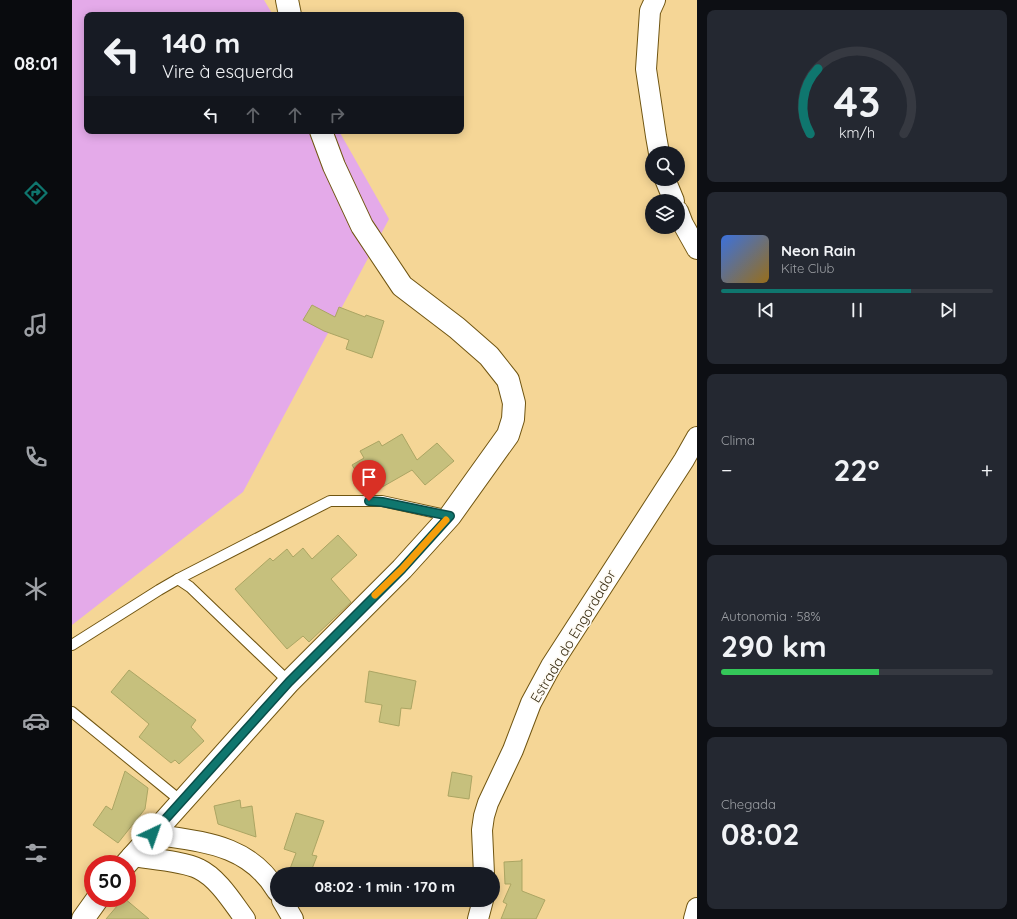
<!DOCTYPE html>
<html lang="pt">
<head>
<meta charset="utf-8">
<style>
  :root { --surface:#171b24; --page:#242831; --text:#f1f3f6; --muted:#9ea1a6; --line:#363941; --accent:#0f766e }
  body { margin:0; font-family:Quicksand,sans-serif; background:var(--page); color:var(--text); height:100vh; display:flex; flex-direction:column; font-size:15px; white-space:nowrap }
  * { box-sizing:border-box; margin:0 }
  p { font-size:13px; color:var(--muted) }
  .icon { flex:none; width:22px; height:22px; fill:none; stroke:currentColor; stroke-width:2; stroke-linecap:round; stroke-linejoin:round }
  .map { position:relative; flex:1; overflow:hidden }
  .sheet { display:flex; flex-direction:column; gap:10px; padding:10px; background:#0d0f14; width:320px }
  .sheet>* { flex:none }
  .guide { position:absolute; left:12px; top:12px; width:380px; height:122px; border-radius:8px; box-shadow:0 2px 10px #0003; background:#171b24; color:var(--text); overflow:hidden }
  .controls { position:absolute; left:573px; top:146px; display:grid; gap:8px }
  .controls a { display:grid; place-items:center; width:40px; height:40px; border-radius:50%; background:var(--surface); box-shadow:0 2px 10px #0003; font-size:20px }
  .speed { position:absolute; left:12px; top:855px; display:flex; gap:8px; font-size:20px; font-weight:700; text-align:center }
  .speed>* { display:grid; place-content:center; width:52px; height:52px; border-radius:50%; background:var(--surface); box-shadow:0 2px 10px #0003; line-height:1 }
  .speed .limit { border:6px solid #d22; background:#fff; color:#111 }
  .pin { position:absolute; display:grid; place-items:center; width:34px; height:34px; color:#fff; margin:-41px -17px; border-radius:50% 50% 50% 0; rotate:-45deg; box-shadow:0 0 4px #0007 }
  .pin .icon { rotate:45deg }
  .me { position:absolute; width:44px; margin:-22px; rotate:42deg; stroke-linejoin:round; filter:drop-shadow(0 0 3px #0008) }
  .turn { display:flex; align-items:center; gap:14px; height:84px; padding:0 12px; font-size:18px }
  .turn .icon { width:52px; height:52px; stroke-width:2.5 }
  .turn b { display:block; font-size:28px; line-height:34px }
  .lanes { display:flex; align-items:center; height:38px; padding:0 12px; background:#0003; justify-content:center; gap:20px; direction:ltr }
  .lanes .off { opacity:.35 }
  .big { font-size:30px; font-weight:800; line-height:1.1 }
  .sheet .card { flex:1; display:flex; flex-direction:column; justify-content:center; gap:6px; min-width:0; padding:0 14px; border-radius:8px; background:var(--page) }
  .sheet .dial { align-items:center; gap:0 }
  .dial svg { height:104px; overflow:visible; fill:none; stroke:var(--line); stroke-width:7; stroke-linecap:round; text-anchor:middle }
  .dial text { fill:var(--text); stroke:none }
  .song { display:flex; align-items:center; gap:12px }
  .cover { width:48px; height:48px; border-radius:6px; background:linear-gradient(135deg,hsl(220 70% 55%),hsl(40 70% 35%)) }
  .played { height:4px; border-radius:2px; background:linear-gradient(90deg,var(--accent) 70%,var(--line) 70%) }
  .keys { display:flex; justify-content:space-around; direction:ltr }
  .heat { display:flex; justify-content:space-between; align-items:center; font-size:22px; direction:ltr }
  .charge { height:6px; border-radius:3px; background:linear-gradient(90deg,#34c759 58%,var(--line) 0) }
  .trip { position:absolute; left:198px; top:867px; width:230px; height:40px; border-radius:20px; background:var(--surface); box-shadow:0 2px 10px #0003; font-weight:800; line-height:40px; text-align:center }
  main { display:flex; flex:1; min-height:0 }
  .menu { display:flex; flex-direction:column; width:72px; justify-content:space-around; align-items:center; background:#090b0e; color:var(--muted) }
  .menu .icon { width:28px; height:28px }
  .menu .active { color:var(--accent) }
  .menu b { font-size:18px; color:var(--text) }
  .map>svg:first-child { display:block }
</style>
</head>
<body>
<main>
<nav class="menu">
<b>08:01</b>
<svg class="icon active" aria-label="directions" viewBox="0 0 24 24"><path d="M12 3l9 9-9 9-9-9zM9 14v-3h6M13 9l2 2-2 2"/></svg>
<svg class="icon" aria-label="music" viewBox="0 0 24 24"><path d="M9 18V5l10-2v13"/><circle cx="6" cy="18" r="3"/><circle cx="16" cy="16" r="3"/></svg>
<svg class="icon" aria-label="phone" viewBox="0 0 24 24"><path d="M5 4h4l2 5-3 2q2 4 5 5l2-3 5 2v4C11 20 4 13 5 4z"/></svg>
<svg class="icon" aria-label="climate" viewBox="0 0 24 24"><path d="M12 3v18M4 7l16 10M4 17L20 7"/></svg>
<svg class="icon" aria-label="car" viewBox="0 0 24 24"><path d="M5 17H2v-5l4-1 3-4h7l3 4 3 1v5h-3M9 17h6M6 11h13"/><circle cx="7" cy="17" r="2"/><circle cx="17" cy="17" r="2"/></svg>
<svg class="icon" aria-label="filters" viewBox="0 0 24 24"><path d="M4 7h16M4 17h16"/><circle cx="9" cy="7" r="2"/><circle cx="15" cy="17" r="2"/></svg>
</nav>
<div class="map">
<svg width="625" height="919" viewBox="0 0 625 919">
  <rect width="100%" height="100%" fill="#f5d696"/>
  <polygon fill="#e4aae9" points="0,0 192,0 201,15 15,15 15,131 267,131 317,219 171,492 0,625"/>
  <g fill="#c6c07d" stroke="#aba563">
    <polygon points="240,305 263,317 267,307 293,317 294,315 312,321 300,358 274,349 277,340 252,331 231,320"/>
    <polygon points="330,434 345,460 365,443 382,461 353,485 340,470 298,494 280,465 292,458 288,451 307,441 310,446"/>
    <polygon points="266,535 285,555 259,579 279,602 237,642 231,636 215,649 163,589 198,558 201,561 215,549 221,557 231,548 240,559"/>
    <polygon points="57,670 124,720 119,727 132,741 107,764 103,760 99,763 67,737 77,724 39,692"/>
    <polygon points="297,671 344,681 339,709 329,708 327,726 307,722 310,705 293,702"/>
    <polygon points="53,771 76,788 73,809 46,843 21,825 34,806 40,810"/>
    <polygon points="380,772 400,776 397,799 376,796"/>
    <polygon points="168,800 169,808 180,806 184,837 146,824 142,806"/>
    <polygon points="224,813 252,821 240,855 245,856 238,874 216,874 224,853 212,849"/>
    <polygon points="450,859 450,891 473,900 464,919 429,919 435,904 431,902 439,884 433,884 432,862 449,861"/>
    <polygon points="52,898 77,919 34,919"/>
  </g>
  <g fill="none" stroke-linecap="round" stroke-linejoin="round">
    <g stroke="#705511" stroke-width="12">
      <g id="lane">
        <polyline points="106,579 258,501 310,501 378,516"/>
        <polyline points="0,645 87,590 106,579 118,587 217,682"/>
        <polyline points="0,712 109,801"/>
      </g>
    </g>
    <g stroke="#705511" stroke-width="22">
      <g id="street">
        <polyline points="583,0 578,11 574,69 584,136 587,153"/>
        <polyline points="593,179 602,201"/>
        <polyline points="606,211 611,224 625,249"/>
        <path d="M80 834C129 842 176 843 205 891"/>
        <path d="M60 856C78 859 112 861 127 869 146 878 161 903 173 919"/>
        <polyline points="412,874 410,830 412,816 416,803 441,750 459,703 479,666 612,460 625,437"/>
        <polyline points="210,900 221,919"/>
        <polyline points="406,919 411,900"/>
        <polyline points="622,919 625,908"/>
      </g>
    </g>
    <g stroke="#705511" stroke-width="24">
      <g id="secondary">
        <polyline points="215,0 218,15"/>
        <polyline points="54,864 217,682 330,569 378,516 436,435 441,419 442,403 436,380 417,356 385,328 330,286 290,226 262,166 249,131"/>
        <polyline points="11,919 26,898"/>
      </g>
    </g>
    <use href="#lane" stroke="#fff" stroke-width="10"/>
    <use href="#street" stroke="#fff" stroke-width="20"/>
    <use href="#secondary" stroke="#fff" stroke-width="22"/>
  </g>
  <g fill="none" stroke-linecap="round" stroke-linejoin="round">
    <g stroke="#0a4d48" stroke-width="10">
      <polyline id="route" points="80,834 217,682 330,569 378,516 310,502 297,501"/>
    </g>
    <use href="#route" stroke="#0f766e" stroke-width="7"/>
    <polyline stroke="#f59e0b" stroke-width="7" points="303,595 330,569 374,520"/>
  </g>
  <g text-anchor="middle" stroke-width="3.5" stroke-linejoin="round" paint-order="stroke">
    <g font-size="14" fill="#392d13" stroke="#fefbf4">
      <text transform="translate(501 636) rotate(-59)" y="5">Estrada do Engordador</text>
    </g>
  </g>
</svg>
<div class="controls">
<a><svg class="icon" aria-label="search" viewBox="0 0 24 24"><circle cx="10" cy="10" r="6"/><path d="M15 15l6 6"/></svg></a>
<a><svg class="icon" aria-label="layers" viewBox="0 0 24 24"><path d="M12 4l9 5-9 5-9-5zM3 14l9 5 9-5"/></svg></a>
</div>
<div class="speed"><div class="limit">50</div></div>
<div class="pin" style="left:297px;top:501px;background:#d93025"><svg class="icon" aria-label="arrive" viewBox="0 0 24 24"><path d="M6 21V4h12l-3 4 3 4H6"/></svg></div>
<svg class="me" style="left:80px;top:834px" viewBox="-20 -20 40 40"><circle r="19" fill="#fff"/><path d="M0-13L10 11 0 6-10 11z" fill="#0f766e"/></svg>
<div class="trip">08:02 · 1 min · 170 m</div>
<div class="guide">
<div class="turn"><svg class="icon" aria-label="left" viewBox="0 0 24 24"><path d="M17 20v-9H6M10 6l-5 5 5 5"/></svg><div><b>140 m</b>Vire à esquerda</div></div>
<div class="lanes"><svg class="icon" aria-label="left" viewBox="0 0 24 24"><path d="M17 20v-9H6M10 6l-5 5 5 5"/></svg><svg class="icon off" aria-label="ahead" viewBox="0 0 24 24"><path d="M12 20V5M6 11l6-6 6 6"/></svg><svg class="icon off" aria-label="ahead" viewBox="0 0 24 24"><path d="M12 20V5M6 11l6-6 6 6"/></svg><svg class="icon off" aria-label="right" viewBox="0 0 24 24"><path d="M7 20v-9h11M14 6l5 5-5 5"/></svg></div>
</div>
</div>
<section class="sheet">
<div class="card dial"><svg viewBox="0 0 100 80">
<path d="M14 69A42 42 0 1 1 86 69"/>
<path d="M14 69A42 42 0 0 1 20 19" stroke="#0f766e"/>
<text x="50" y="56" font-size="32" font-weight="700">43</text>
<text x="50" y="72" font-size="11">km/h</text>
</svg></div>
<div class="card">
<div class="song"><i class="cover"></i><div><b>Neon Rain</b><p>Kite Club</p></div></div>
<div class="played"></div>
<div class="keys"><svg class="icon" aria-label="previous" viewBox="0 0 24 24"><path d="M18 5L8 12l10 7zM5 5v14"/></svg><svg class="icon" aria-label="pause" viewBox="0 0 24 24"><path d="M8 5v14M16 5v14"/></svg><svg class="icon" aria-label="next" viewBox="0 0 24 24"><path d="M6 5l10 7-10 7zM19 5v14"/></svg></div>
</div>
<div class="card"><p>Clima</p>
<div class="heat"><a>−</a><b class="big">22°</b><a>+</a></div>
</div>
<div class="card"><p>Autonomia · 58%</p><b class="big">290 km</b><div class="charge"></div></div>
<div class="card"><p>Chegada</p><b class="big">08:02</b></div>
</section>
</main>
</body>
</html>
